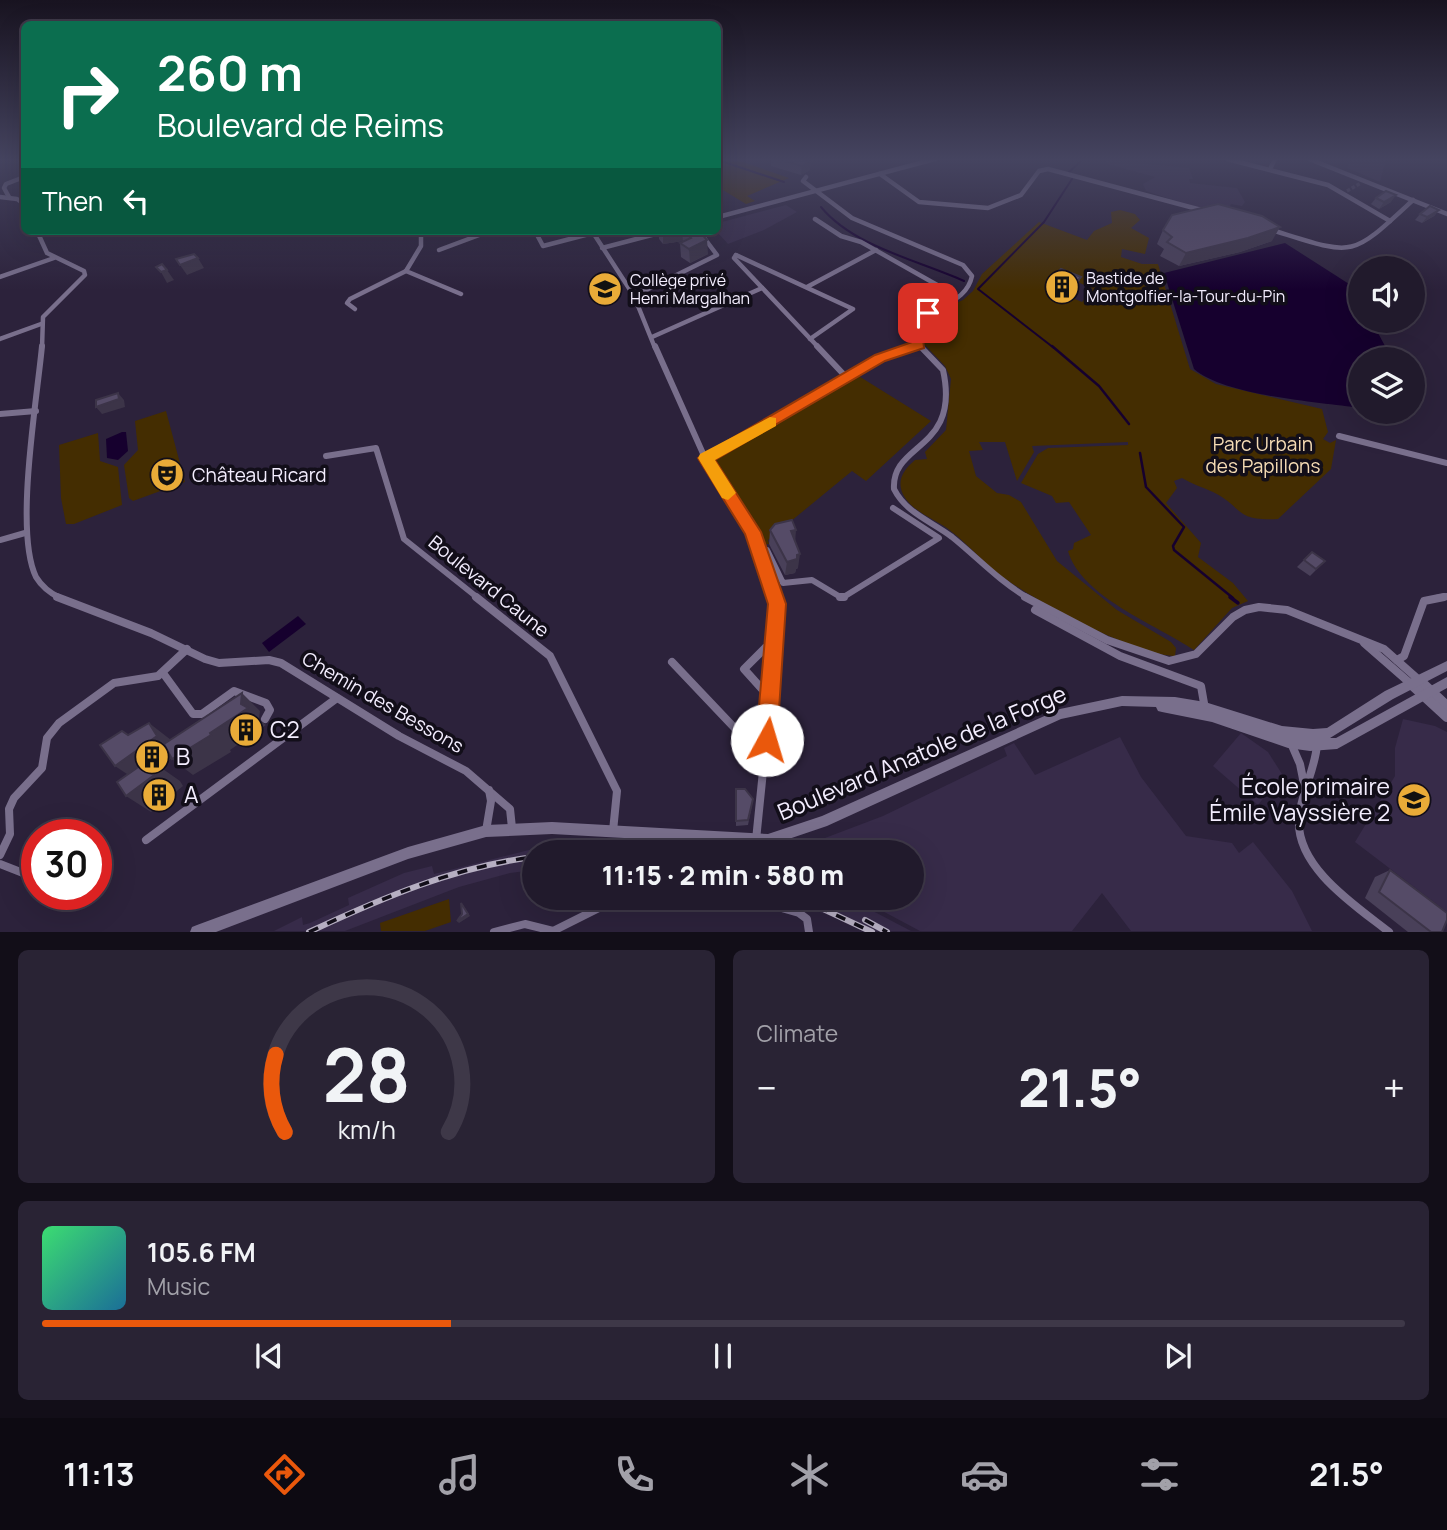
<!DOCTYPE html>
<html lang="en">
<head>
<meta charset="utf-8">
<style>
  :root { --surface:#211a2c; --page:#292334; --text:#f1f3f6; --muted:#a2a1a9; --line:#3e3848; --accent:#ea580c }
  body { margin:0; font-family:Manrope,sans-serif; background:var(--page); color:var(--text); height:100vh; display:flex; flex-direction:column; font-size:26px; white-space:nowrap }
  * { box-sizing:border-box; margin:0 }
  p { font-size:23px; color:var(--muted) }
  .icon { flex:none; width:38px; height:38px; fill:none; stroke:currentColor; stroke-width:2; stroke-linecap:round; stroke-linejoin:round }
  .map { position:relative; height:932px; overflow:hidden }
  .panel { display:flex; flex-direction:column; gap:18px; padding:18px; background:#120e18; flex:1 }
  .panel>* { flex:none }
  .banner { position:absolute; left:21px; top:21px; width:700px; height:214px; border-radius:10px; box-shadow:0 7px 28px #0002,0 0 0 2px var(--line); background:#0b6e4f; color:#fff; overflow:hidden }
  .buttons { position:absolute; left:1348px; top:256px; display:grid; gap:14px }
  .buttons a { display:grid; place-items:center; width:77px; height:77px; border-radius:50%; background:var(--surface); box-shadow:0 7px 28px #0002,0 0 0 2px var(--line); font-size:35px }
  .speed { position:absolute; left:21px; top:819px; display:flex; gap:14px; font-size:35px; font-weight:700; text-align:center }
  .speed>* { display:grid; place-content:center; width:91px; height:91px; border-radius:50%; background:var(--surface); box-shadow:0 7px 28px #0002,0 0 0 2px var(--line); line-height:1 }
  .speed .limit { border:10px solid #d22; background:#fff; color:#111 }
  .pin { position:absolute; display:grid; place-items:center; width:60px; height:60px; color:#fff; margin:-30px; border-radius:14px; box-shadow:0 4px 10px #0006 }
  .me { position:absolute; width:77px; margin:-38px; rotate:6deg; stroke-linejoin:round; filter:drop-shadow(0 0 5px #0008) }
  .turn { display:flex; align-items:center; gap:24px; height:147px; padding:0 21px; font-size:32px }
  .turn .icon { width:91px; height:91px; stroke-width:2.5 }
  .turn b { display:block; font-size:49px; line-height:60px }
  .then { display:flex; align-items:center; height:66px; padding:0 21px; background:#0003; gap:14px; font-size:26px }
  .big { font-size:52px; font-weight:800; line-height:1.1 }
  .panel .widget { flex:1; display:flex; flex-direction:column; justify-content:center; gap:10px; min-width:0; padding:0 24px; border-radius:10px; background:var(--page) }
  .panel .dial { align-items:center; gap:0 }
  .dial svg { height:182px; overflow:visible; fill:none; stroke:var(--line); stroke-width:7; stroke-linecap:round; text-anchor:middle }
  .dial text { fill:var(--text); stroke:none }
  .song { display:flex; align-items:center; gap:21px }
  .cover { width:84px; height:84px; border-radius:10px; background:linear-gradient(135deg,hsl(140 70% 55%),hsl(200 70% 35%)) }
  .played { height:7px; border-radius:4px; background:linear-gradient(90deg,var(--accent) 30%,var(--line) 30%) }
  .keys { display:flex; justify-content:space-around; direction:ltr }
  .heat { display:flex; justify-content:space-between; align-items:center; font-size:38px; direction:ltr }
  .panel .tiles { flex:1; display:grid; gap:18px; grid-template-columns:1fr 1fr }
  .widget:last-child { grid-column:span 2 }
  .trip { position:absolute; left:522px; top:840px; width:402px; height:70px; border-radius:35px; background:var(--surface); box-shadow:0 7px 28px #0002,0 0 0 2px var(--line); font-weight:800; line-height:70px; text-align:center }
  .tabs { display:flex; height:112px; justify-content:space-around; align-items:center; background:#0d0a12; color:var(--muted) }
  .tabs .icon { width:49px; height:49px }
  .tabs .current { color:var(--accent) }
  .tabs b { font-size:32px; color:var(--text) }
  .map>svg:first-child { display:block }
</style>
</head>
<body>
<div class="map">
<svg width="1447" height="932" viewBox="0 0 1447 932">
  <rect width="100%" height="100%" fill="#2c223b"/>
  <g fill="#372b49">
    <polygon points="1351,159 1386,159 1380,182 1347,168"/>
    <polygon points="1107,160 1189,168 1193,179 1189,179 1190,183 1237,188 1245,202 1242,206 1231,204 1226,215 1167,198 1146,191 1143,184 1155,177 1104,163"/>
    <polygon points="786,205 797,212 764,230 728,244 716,231 718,223"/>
    <polygon points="1403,719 1435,726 1447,732 1447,912 1355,842 1395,776 1395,748"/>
    <polygon points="1241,733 1268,752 1282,774 1258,805 1213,766"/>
    <polygon points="1120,737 1141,777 1186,836 1232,843 1239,853 1253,842 1292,891 1312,931 1131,931 1102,893 1072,931 920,931 858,898 912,898 912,852 788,852 883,816 1007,756 1004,748 1014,743 1035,775"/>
    <polygon points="565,842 630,844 691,852 534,852 534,870 510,873 459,887 345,931 274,931 302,917 303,925 310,923 349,905 348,898 404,873 432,866 434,874 537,848 561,848"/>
    <polygon points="781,898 848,898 911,931 863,931 842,920"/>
  </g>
  <g fill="#442d01" fill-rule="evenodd">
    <polygon points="722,159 734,159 789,178 747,196 755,201 746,204 718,187 718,162"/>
    <path d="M1120 210 1135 214 1140 220 1131 228 1149 238 1145 254 1122 249 1121 257 1142 264H1158L1190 369 1216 384 1322 409 1328 432 1323 439 1330 443 1336 440 1331 469 1278 519C1233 521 1245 508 1213 492 1202 487 1192 484 1182 478L1174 481 1177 488 1166 503 1201 543 1198 557 1233 583 1248 601 1232 608 1194 650C1157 625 1081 597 1068 551L1073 549 1074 543 1091 535 1069 502 1056 503 1052 496 1021 483 1038 454 1048 448 1128 445V442L1032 446 1034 452 1017 481 1005 442H979L983 450 969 451 976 476 997 493 1009 495 1021 502 1057 561 1117 610 1171 642 1176 648 1175 656C1134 655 1033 600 1000 575 983 562 969 545 952 532 937 519 910 512 902 492 897 478 905 469 915 460L927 459 925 452 946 430 951 379 945 366 924 344 921 335 924 323 937 311 963 300 973 291 982 274 1039 222 1087 240 1094 231 1112 223 1111 212ZM1067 277 1093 289 1082 302 1046 287 1055 278Z"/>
    <polygon points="857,375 931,421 866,481 852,471 768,540 769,544 761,545 754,527 712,463 713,459"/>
    <polygon points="166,411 185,482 133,501 129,498 124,465 138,450 135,421"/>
    <polygon points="98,433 100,461 118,467 122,505 74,524 66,524 61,498 59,445"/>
    <polygon points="449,899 451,922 425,931 381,931 380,923"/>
  </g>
  <g fill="#16002e">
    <path d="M1285 243 1360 291V320H1371L1392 359H1360V408C1319 402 1225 396 1194 369L1164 273Z"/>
    <polygon points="122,432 126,432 128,451 118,460 107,458 106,439"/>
    <polygon points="298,616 306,624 269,652 262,643"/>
  </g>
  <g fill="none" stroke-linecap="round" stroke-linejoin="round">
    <g stroke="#16002e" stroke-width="2">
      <polyline points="718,160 784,182"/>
      <polyline points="1069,172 1083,159"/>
      <path d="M821 207C854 247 918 260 964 281"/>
      <polyline points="1054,348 978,289 1044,222 1072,179"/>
    </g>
    <g stroke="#16002e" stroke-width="2.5">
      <polyline points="1052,346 1099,386 1129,424"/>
      <polyline points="1140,453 1146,487 1184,527 1173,546 1174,550 1233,598"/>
    </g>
    <polyline stroke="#16002e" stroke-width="3.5" points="1230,597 1238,603"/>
    <polyline stroke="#4a4058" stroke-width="3.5" stroke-dasharray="3.5 2" stroke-linecap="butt" points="1347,191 1361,183"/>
    <g stroke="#796f8c" stroke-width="4.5">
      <polyline points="1227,159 1328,185 1390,221"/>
      <polyline points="1309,159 1447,214"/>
      <polyline points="1271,167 1275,159"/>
      <polyline points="880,174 919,202 988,208 1021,195 1039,171 1048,169 1205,211"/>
      <path d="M806 177 803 181 852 218 963 265 972 276C966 305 931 305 916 328L922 348"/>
      <polyline points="0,197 17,199 24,204"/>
      <polyline points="9,197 4,188 6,184 24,177"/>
      <polyline points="718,217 935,159"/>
      <polyline points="815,219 841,236 861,242 939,286"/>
      <path d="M1272 230C1356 256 1349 259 1413 200"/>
      <polyline points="37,231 47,253 84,271 85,275 43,317 42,348"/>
      <polyline points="421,231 421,246 406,271 461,294"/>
      <polyline points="535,231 543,246 593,233"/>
      <polyline points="592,231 634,296 655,348"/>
      <polyline points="602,248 667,231"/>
      <polyline points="439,250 490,231"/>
      <polyline points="736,255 853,309 810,339"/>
      <polyline points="736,255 734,258 819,348"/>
      <polyline points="0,277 54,258"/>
      <polyline points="807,287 876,250"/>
      <polyline points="634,296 717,255 699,231"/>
      <polyline points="355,309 347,303 350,299 406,271"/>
      <polyline points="652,337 762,288"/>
      <polyline points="0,339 41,324"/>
      <polyline points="910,348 919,345"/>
    </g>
    <g stroke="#796f8c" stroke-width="6">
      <path d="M42 346C37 400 14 532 36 577 42 587 50 593 60 598"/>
      <polyline points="655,346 705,458 752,532 775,598"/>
      <polyline points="817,346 847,378"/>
      <path d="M920 346 943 370C961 451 891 442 894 489 906 513 931 521 952 537 978 558 999 581 1028 598"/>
      <polyline points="0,414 36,411"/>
      <polyline points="1339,436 1447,463"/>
      <polyline points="326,456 376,448 404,539 478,598"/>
      <polyline points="705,458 881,358 915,346"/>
      <polyline points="0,540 25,533"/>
      <polyline points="759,549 767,550 783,583 812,580 842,598 939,538 893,508"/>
      <polyline points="1436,598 1447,596"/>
    </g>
    <g stroke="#796f8c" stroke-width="8">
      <polyline points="57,597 151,633 205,659 219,663 269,660 281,663 399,736 466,771 510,809 512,828"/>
      <polyline points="476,597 550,656 617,791 613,831"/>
      <polyline points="840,597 844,597"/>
      <polyline points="1025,597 1107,640 1169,661 1196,654 1233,617 1245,610 1259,607 1287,610 1384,649 1419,680"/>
      <polyline points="1035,610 1120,656 1201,686 1205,709"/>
      <polyline points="1364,643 1411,684"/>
      <polyline points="1397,660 1404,656 1424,601 1444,597"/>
      <polyline points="672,662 765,760"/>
      <polyline points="163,673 193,714 202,714 234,691 266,703 270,710 265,719"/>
      <polyline points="771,699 744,669 765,648 776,643"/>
      <polyline points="1290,741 1300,764 1305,789"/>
      <path d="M1317 745C1315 770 1301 793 1299 818 1295 867 1356 906 1389 932"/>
      <polyline points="486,831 491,801 489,790"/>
      <polyline points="146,840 337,698"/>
      <polyline points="756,840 776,643 774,597"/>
      <polyline points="0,855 10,834 9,809 14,798 42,768 47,738 59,723 114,683 158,676 187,649"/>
      <polyline points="0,864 23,873"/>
      <polyline points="747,898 799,913 807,919 809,932"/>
      <polyline points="553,931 619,898"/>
      <polyline points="494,932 525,924 553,931"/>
    </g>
    <g stroke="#796f8c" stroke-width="10">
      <polyline points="1419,680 1447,706"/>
      <polyline points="1411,684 1447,717"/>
    </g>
    <polygon fill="#796f8c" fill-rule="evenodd" points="1447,661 1447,671 1393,699 1330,738 1336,738 1447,677 1447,688 1337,749 1310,751 1288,748 1212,722 1162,712 1158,711 1156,707 1122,706 1061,719 827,826 768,846 552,834 486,837 408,859 216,932 190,932 192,927 197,925 408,847 486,825 552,822 768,834 822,816 1060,709 1122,696 1175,697 1205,702 1282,726 1313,729 1327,728 1385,691"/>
    <g stroke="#b6afc2" stroke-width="6">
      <g id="rail">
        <polyline points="800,898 872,932"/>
        <polyline points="865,920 887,932"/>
        <path d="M309 932C382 898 454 867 534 857"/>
      </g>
    </g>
    <use href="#rail" stroke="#120e19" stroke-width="3.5" stroke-dasharray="10" stroke-linecap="butt"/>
  </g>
  <g fill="#494059">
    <polygon points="771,159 809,159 808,160 810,170 801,175 771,166"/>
    <polygon points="1376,198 1391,202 1379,209 1371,204"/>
    <polygon points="1439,210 1434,216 1422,223 1415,220 1420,214"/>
    <polygon points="1163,230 1272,241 1240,252 1179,266 1160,256 1164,249 1157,244"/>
    <polygon points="659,231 699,231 708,254 690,263 681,257 680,243 683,242 683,241 663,244 659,239"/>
    <polygon points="1052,277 1081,277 1076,288 1070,295 1048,287"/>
    <polygon points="770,530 795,542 798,568 796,569 795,573 785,575 769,544"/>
    <polygon points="1304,560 1325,561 1310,576 1297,567"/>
    <polygon points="736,789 753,799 748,825 736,826"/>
    <polygon points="1390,870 1442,932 1408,932 1365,898 1375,877"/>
  </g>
  <g fill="#3c3448">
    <polygon points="802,159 809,159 803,165 811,161 810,170 801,175"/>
    <polygon points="1396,195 1391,202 1379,209 1384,202"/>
    <polygon points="1439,210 1434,216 1422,223 1427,217"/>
    <polygon points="1280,227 1272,241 1240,252 1179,266 1186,253"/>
    <polygon points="663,231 682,231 683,241 663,244"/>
    <polygon points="707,240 708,254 690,263 689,249"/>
    <polygon points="198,258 204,268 187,275 180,265"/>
    <polygon points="167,270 174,280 167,283 161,272"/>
    <polygon points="1081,277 1076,288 1070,295 1074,285"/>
    <polygon points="118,393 124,400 125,407 102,414 96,407"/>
    <polygon points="796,530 795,544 791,531"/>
    <polygon points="800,554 798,568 796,569 795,573 785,575 787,562 797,555"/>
    <polygon points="242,693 260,711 259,719 266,725 230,750 231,752 193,775 172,759 210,733 241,704"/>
    <polygon points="149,723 171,740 179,753 160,767 180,781 183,786 151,812 126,796 139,782 115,766"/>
    <polygon points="463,905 470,916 459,923 457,921 468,914"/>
  </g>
  <g fill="#554b67" stroke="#3c3448" stroke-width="2">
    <polygon points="778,159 804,159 811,161 802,166"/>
    <polygon points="1386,191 1396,195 1384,202 1376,198"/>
    <polygon points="1218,204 1262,216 1280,227 1248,238 1186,253 1167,242 1172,237 1163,230 1172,215"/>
    <polygon points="1430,206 1439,210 1427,217 1420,214"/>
    <polygon points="685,231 699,231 707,240 689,249 680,243 691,238"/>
    <polygon points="194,254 198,258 180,265 176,259"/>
    <polygon points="162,264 167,270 161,272 156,267"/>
    <polygon points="1061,269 1081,277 1074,285 1052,277"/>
    <polygon points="118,393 119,399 96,407 96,400"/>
    <polygon points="792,520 796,530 791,531 800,554 797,555 797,559 787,562 770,530 775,524"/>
    <polygon points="1312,552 1325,561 1316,569 1304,560"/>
    <polygon points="242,693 241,704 248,708 210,733 211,735 172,759 164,744"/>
    <polygon points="149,723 157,736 115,766 100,745 122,731 128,735"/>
    <polygon points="144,763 148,771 157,764 161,770 126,796 117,782"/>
    <polygon points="736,789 745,789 753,799 748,820 736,821"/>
    <polygon points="1390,870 1447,913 1447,920 1442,932 1431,932 1379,892"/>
    <polygon points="461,903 468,914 457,921 462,914"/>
  </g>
  <linearGradient id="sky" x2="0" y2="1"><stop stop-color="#181320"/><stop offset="0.55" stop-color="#454460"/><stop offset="1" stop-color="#454460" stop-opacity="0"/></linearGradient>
  <rect width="1447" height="290" fill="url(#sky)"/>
  <polygon fill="#ea580c" stroke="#983908" stroke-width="2" points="923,310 934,313 922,329 924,348 885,361 715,460 761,532 786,604 777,740 774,747 767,750 759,747 756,740 768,604 745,534 698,458 875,355 912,342 909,328"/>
  <polygon fill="#f59e0b" points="770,417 776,418 776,426 715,460 736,493 728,500 722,498 698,458 700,454"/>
  <defs>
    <g id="building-disc" transform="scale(1.75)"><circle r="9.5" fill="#e9ab38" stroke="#120e19"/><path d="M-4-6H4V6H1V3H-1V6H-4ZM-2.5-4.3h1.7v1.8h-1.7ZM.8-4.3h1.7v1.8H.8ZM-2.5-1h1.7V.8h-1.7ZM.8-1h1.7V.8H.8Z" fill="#111"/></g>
    <g id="school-disc" transform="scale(1.75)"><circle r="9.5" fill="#e9ab38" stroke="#120e19"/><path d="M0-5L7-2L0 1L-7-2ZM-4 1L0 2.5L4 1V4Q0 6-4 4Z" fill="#111"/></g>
    <g id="theatre-disc" transform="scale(1.75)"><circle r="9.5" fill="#e9ab38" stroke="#120e19"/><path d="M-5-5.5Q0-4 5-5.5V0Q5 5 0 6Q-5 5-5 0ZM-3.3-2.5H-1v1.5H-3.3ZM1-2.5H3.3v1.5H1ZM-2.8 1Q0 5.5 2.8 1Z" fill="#111"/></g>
  </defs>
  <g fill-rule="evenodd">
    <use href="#building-disc" x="1062" y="287"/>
    <use href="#school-disc" x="605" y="289"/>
    <use href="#theatre-disc" x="167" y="475"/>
    <use href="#building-disc" x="246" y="730"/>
    <use href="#building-disc" x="152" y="757"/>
    <use href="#building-disc" x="159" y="795"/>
    <use href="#school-disc" x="1414" y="800"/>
  </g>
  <g text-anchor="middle" stroke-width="7" stroke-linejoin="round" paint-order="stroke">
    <g font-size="16" fill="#f3edfe" stroke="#120e19" text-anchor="start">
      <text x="1086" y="284">Bastide de<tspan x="1086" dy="18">Montgolfier-la-Tour-du-Pin</tspan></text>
      <text x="630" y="286">Collège privé<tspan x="630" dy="18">Henri Margalhan</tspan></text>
    </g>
    <g font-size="19" fill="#f6dcb5" stroke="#120e19">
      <text x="1263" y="451">Parc Urbain<tspan x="1263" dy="22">des Papillons</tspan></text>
    </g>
    <g font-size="19" fill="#f3edfe" stroke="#120e19" text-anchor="start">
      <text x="192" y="482">Château Ricard</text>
    </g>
    <g font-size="19" fill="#f3edfe" stroke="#120e19">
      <text transform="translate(489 586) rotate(39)" y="7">Boulevard Caune</text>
      <text transform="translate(383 702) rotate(30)" y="7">Chemin des Bessons</text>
    </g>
    <g font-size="23" fill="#f3edfe" stroke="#120e19" text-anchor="start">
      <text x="270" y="738">C2</text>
      <text x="176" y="765">B</text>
      <text x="1390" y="795" text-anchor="end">École primaire<tspan x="1390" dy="26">Émile Vayssière 2</tspan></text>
      <text x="184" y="803">A</text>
    </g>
    <g font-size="23" fill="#f3edfe" stroke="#120e19">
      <text transform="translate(922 753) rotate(-23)" y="8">Boulevard Anatole de la Forge</text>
    </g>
  </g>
</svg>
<div class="buttons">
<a><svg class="icon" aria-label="sound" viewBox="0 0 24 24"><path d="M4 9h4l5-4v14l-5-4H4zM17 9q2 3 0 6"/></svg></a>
<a><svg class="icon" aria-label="layers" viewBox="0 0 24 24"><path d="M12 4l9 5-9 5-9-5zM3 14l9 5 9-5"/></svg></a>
</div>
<div class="speed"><div class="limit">30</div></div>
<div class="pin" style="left:928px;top:313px;background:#d93025"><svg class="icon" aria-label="arrive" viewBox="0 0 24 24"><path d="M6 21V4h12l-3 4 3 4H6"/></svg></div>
<svg class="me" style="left:767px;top:740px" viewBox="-20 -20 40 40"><circle r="19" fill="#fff"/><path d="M0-13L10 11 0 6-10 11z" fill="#ea580c"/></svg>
<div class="trip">11:15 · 2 min · 580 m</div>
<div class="banner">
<div class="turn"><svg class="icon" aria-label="right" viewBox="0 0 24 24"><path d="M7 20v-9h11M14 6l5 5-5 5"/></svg><div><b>260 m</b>Boulevard de Reims</div></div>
<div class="then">Then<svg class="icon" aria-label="left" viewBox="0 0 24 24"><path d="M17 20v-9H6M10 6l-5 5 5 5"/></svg></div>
</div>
</div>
<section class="panel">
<div class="tiles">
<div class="widget dial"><svg viewBox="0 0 100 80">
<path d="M14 69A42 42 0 1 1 86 69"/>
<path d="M14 69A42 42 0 0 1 10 35" stroke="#ea580c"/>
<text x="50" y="56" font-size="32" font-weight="700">28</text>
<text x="50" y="72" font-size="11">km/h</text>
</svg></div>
<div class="widget"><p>Climate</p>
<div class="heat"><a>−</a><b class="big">21.5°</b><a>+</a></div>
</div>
<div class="widget">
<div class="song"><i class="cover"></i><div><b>105.6 FM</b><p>Music</p></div></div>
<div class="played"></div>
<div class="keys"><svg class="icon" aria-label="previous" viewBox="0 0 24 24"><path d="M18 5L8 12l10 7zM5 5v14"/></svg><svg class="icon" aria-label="pause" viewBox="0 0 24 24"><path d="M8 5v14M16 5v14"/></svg><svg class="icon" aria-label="next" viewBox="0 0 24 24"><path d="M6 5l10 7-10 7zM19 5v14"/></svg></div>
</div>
</div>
</section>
<nav class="tabs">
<b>11:13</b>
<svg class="icon current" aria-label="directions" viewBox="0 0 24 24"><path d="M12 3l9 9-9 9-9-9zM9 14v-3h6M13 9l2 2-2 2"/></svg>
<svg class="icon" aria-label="music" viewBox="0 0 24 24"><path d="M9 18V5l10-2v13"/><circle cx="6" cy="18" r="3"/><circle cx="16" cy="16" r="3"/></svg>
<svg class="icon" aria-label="phone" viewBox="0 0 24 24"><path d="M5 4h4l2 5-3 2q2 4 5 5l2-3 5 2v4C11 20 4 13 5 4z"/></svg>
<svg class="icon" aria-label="climate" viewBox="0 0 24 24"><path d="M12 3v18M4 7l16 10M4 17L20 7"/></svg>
<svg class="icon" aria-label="car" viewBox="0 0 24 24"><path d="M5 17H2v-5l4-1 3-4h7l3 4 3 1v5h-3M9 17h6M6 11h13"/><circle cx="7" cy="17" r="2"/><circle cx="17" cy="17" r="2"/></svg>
<svg class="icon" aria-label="filters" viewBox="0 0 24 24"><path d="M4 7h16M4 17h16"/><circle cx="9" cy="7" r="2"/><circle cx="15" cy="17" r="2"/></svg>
<b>21.5°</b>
</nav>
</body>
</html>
